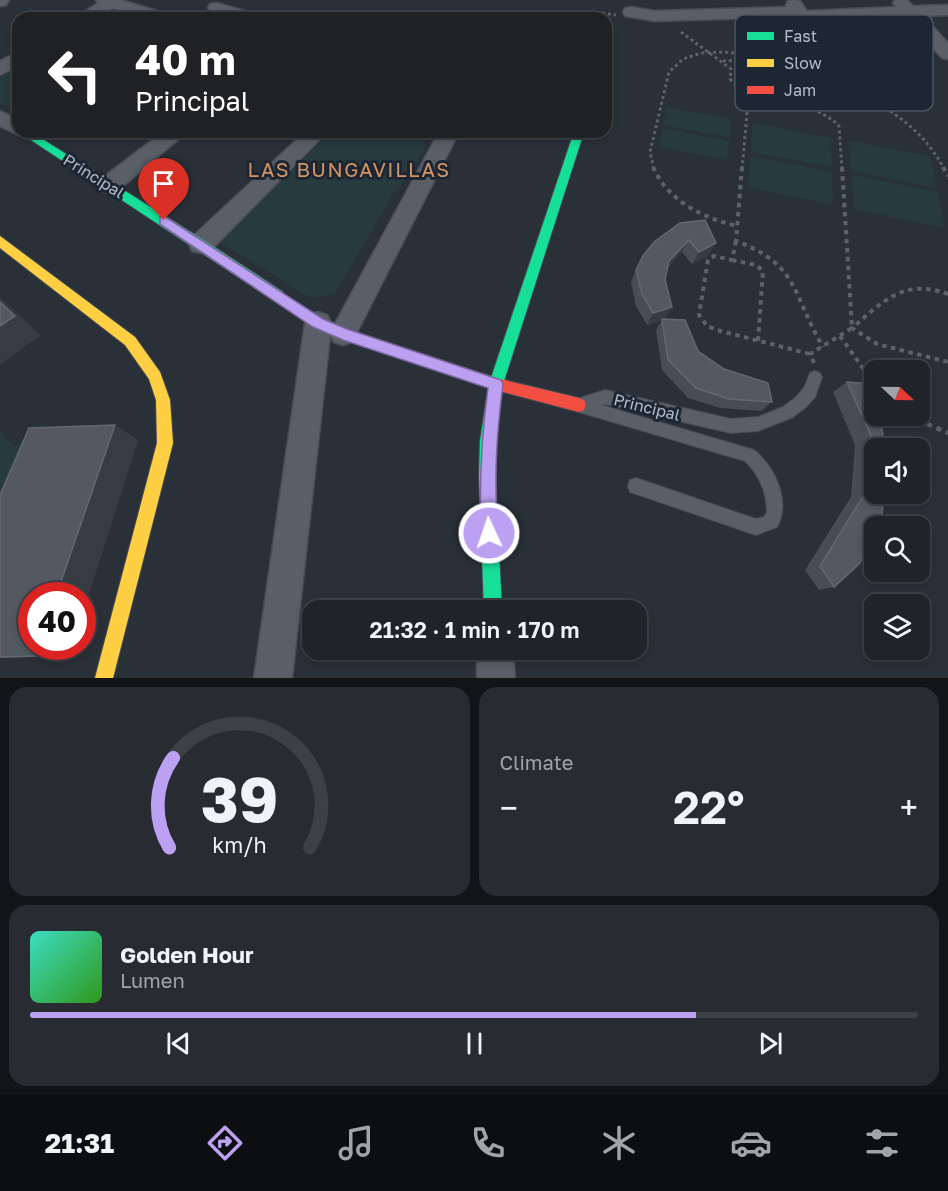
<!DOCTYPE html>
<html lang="en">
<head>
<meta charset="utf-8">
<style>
  :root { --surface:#20242a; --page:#282c32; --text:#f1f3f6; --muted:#a2a4a8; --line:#3d4147; --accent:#bca0f2 }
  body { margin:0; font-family:"Golos Text",sans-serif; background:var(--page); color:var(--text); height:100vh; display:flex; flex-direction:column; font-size:22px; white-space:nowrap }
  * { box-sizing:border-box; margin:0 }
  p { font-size:20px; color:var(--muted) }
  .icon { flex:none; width:33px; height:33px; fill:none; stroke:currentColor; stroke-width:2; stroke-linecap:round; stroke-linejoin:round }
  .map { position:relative; height:678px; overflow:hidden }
  .drawer { display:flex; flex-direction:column; gap:9px; padding:9px; background:#121417; flex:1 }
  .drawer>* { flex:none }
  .hud { position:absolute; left:12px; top:12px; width:600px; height:126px; border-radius:18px; box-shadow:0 3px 9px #0003,0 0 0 2px var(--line); background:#202124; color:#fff; overflow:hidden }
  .needle { width:39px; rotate:112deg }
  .controls { position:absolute; left:864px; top:360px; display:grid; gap:12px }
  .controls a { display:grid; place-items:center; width:66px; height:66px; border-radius:12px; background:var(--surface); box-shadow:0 3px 9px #0003,0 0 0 2px var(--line); font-size:30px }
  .speed { position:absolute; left:18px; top:582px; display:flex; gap:12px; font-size:30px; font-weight:700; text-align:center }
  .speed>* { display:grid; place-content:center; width:78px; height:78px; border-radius:50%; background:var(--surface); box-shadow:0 3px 9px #0003,0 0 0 2px var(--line); line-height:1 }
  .speed .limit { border:9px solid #d22; background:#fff; color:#111 }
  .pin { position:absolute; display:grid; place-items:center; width:51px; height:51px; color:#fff; margin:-62px -26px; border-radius:50% 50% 50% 0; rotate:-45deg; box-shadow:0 0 6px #0007 }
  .pin .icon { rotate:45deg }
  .me { position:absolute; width:66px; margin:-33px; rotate:357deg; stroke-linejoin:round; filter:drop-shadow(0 0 4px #0008) }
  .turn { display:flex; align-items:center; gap:21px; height:126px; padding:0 24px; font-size:27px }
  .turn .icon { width:78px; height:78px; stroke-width:2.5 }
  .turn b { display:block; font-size:42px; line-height:51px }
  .big { font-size:45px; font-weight:600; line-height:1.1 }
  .drawer .card { flex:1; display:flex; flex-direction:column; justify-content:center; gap:9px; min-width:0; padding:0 21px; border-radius:18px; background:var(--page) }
  .drawer .dial { align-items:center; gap:0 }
  .dial svg { height:156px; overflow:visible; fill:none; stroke:var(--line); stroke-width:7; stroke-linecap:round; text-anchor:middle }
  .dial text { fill:var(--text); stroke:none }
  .song { display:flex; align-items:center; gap:18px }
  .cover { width:72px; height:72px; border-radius:9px; background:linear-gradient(135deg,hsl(170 70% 55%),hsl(110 70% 35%)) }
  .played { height:6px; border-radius:3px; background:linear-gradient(90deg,var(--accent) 75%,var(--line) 75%) }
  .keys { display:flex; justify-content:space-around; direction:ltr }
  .heat { display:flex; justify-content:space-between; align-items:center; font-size:33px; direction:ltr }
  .drawer .tiles { flex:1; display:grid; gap:9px; grid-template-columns:1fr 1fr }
  .card:last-child { grid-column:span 2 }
  .trip { position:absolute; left:302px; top:600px; width:345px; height:60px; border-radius:18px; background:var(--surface); box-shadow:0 3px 9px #0003,0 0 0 2px var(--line); font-weight:600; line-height:60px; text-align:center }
  .tabs { display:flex; height:96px; justify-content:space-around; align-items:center; background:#0d0e11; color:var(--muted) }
  .tabs .icon { width:42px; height:42px }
  .tabs .active { color:var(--accent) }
  .tabs b { font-size:27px; color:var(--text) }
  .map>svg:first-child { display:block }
</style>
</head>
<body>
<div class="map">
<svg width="948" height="678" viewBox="0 0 948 678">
  <rect width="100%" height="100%" fill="#2a3038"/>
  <g fill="#273a3e">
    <polygon points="14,69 18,71 18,111 0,103 0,78"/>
    <polygon points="667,107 731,119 730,138 663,125"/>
    <polygon points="752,123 831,138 832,167 751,152"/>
    <polygon points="663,128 729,141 727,160 659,147"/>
    <polygon points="331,132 428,132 422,143 427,145 400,188 397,187 335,294 311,298 218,241"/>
    <polygon points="849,141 930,156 937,188 851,171"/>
    <polygon points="750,156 832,172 833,205 748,187"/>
    <polygon points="852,175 938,192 944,228 854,209"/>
    <polygon points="43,423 56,436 0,578 0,431 15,447"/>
  </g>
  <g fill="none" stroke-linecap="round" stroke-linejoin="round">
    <g stroke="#484c55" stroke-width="2">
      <path id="lane" d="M815 371 820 373 822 377 815 397 805 408 793 417 758 431 731 433 605 404 601 405 754 450C775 467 791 501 777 527L756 535 636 494 630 492 628 486 630 480 636 478 756 519 764 517 767 512C767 493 759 474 745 461L579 412 574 410 572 405 574 400 605 390 731 419 758 417 783 407 795 398 804 388 810 373Z"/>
    </g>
    <g stroke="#484c55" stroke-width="3">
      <g id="street">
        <polygon points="0,0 9,0 6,5 0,6"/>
        <polygon points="96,0 121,0 167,14 170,18 144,18 113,8 96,18 75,18 98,3"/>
        <polygon points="794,0 800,1 807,11 896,7 893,3 895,0 907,0 913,6 948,5 948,15 923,16 948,43 948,59 942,58 904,17 814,21 850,70 848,74 834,74 796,20 786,17 654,21 625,16 623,12 625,8 631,7 654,11 787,7 786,5 788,1"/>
        <path d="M216 3 256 14 259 18C243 18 219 21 208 8L210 4Z"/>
        <polygon points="18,52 18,66 0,75 0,61"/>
        <polygon points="0,111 18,119 18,132 25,133 18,135 0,126"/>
        <polygon points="163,132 187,132 117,191 109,193 101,191 98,185 101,179"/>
        <polygon points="305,132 327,132 210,251 201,253 192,251 189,244 192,237"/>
        <polygon points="439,132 459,132 352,342 343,345 334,342 330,335 292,678 254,678 305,323 309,315 318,312 327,315 331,323 330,333"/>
        <polygon points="477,650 513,650 515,678 477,678"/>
      </g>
    </g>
    <g stroke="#484c55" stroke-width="2">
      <g id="fast">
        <polygon points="19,132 31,132 205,241 283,292 284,296 283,300 273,300"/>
        <polygon points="574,132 584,132 503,384 496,441 495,476 502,610 484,610 479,476 480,441 489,384"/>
      </g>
    </g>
    <g stroke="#484c55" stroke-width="2">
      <polygon id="slow" points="0,236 135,337 160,372 170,400 173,443 113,678 95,678 157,443 156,400 149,379 125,345 0,248"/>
    </g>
    <g stroke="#484c55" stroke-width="2">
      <polygon id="jam" points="278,291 323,319 346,329 496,378 579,398 584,400 586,405 584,410 579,412 496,390 338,338 313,327 273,300 272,296 273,292"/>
    </g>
    <g stroke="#5c6268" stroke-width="3" stroke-dasharray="3 3" stroke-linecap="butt">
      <polyline points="602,13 616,15"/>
      <path d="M681 32 731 69 730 79C748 99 758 88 778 95 798 101 818 110 835 122L839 126 842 169"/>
      <path d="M723 61C749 59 796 62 785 98"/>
      <path d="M843 85C884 104 923 128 944 169"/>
      <polyline points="654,169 650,152 669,72 683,59 701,53 722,52 744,54 825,78"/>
      <polyline points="742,169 749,92"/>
    </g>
    <g stroke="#5c6268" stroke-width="4" stroke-dasharray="4.5 4.5" stroke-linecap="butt">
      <path d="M653 167C668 201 703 218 737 226"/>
      <path d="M742 167 736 241C800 265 792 295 823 347"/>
      <polyline points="943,167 948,176"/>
      <polyline points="736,241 732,260 714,256 708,260 699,315 707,326 717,330 810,354"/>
      <polyline points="732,260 756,265 763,271 758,341"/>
      <path d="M948 294C903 278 884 301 852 328L877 344 948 362"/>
      <polyline points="840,336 874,384"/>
      <polyline points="814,363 810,354 852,328 842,167"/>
    </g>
    <polyline stroke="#5c6268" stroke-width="4.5" stroke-dasharray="5 5" stroke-linecap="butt" points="909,416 948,433"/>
    <use href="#lane" fill="#5a5e66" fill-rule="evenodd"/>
    <use href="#street" fill="#5a5e66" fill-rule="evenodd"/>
    <use href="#fast" fill="#16e098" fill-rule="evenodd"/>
    <use href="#slow" fill="#ffcf43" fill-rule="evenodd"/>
    <use href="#jam" fill="#f24e42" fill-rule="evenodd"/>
  </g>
  <g fill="#474c55">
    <polygon points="680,223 708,256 692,264 682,252 667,268 665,280 666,318 664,319 698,351 772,402 761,411 720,408 688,398 662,370 656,330 662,320 647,325 636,306 631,282 636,270"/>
    <polygon points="847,382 871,384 874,494 834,587 819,590 805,570 851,497 855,445 833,392"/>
    <polygon points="138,440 82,615 82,596 32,646 73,646 70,656 0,658 0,495"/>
  </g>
  <g fill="#373c44">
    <polygon points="689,240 682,252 663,273 669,261"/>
    <polygon points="716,243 708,256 692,264 699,252"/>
    <polygon points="0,297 41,335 0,365"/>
    <polygon points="672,307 666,318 647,325 653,313"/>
    <polygon points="115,425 138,440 82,615 82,596 56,596"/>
    <polygon points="39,646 73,646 70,656 35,656"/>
  </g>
  <g fill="#535861" stroke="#626872" stroke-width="1.5">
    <polygon points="705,220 716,243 699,252 689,240 669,261 665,280 672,307 653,313 642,294 636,270 643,256 654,242 680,223"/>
    <polygon points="0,302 15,316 0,326"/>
    <polygon points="662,319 685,320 698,351 724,369 768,383 772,402 729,399 696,388 668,360"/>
    <polygon points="847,382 871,384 874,397 874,416 880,416 885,448 874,448 874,494 885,494 880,526 874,526 874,537 859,564 834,587 820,566 867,490 871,436"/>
    <polygon points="115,425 56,596 32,596 32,646 39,646 35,656 0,657 0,495 29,428"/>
  </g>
  <path fill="#bca0f2" stroke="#7a689d" stroke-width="1.5" d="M164 216 323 319 347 329 501 380 503 384C496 438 494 479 498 533L495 539 489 542 483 539 481 533C479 481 481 439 488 388L343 340 313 327 160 224V217Z"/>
  <g text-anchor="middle" stroke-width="6" stroke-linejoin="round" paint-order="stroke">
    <g font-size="16" fill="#b4bcc9" stroke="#1d2633">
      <text transform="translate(94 176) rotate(32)" y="6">Principal</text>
      <text transform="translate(647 407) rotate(14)" y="6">Principal</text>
    </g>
    <g font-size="20" letter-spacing="1.5" fill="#d59563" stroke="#1d2633">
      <text x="349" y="177">LAS BUNGAVILLAS</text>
    </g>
  </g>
  <rect x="735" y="15" width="198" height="96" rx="9" fill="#1d2633" stroke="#4a5360" stroke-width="1.5"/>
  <rect x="747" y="32" width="27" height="8" fill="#16e098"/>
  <rect x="747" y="59" width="27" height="8" fill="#ffcf43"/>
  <rect x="747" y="86" width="27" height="8" fill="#f24e42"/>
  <g font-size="16" fill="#b4bcc9">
    <text x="784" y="42">Fast</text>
    <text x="784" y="69">Slow</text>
    <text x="784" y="96">Jam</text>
  </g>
</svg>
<div class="controls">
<a><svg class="needle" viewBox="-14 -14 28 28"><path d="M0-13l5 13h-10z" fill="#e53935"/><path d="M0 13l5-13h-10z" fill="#a2a4a8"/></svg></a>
<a><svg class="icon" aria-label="sound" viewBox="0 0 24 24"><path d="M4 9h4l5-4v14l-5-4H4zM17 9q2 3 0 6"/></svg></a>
<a><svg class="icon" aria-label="search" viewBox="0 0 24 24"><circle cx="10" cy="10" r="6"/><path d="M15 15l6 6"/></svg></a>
<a><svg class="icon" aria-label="layers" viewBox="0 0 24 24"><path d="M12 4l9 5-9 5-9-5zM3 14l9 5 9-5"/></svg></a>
</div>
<div class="speed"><div class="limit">40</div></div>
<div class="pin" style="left:164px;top:220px;background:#d93025"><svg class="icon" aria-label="arrive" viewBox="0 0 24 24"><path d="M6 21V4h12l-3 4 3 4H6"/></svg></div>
<svg class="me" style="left:489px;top:533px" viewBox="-20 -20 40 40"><circle r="17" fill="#bca0f2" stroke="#fff" stroke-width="3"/><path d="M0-11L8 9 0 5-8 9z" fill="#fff"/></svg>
<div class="trip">21:32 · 1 min · 170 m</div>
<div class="hud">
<div class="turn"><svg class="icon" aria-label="left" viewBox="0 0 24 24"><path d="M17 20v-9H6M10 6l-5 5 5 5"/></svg><div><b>40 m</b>Principal</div></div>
</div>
</div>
<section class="drawer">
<div class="tiles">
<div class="card dial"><svg viewBox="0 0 100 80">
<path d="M14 69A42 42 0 1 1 86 69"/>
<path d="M14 69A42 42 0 0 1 16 23" stroke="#bca0f2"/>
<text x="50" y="56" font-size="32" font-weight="700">39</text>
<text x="50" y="72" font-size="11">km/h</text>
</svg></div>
<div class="card"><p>Climate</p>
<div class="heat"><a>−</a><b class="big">22°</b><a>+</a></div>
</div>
<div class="card">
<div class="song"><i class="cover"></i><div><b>Golden Hour</b><p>Lumen</p></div></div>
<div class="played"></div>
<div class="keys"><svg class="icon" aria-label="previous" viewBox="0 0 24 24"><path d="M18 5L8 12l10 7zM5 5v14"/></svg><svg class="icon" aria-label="pause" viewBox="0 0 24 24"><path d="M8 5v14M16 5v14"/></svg><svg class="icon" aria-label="next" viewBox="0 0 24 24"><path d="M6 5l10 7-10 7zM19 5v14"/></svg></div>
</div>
</div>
</section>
<nav class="tabs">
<b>21:31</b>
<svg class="icon active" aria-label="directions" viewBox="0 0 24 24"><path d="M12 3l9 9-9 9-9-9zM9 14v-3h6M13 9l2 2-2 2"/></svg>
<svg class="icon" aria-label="music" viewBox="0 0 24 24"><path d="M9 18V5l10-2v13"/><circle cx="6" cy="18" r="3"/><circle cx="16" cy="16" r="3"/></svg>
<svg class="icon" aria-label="phone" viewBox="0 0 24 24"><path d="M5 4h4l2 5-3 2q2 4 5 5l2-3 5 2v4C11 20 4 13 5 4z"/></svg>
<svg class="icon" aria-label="climate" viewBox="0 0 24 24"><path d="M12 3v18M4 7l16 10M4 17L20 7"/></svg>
<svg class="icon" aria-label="car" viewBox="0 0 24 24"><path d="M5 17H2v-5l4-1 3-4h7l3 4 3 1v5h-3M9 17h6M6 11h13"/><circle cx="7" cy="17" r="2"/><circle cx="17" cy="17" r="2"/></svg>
<svg class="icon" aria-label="filters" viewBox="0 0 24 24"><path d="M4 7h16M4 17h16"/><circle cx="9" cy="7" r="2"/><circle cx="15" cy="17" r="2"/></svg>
</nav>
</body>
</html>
